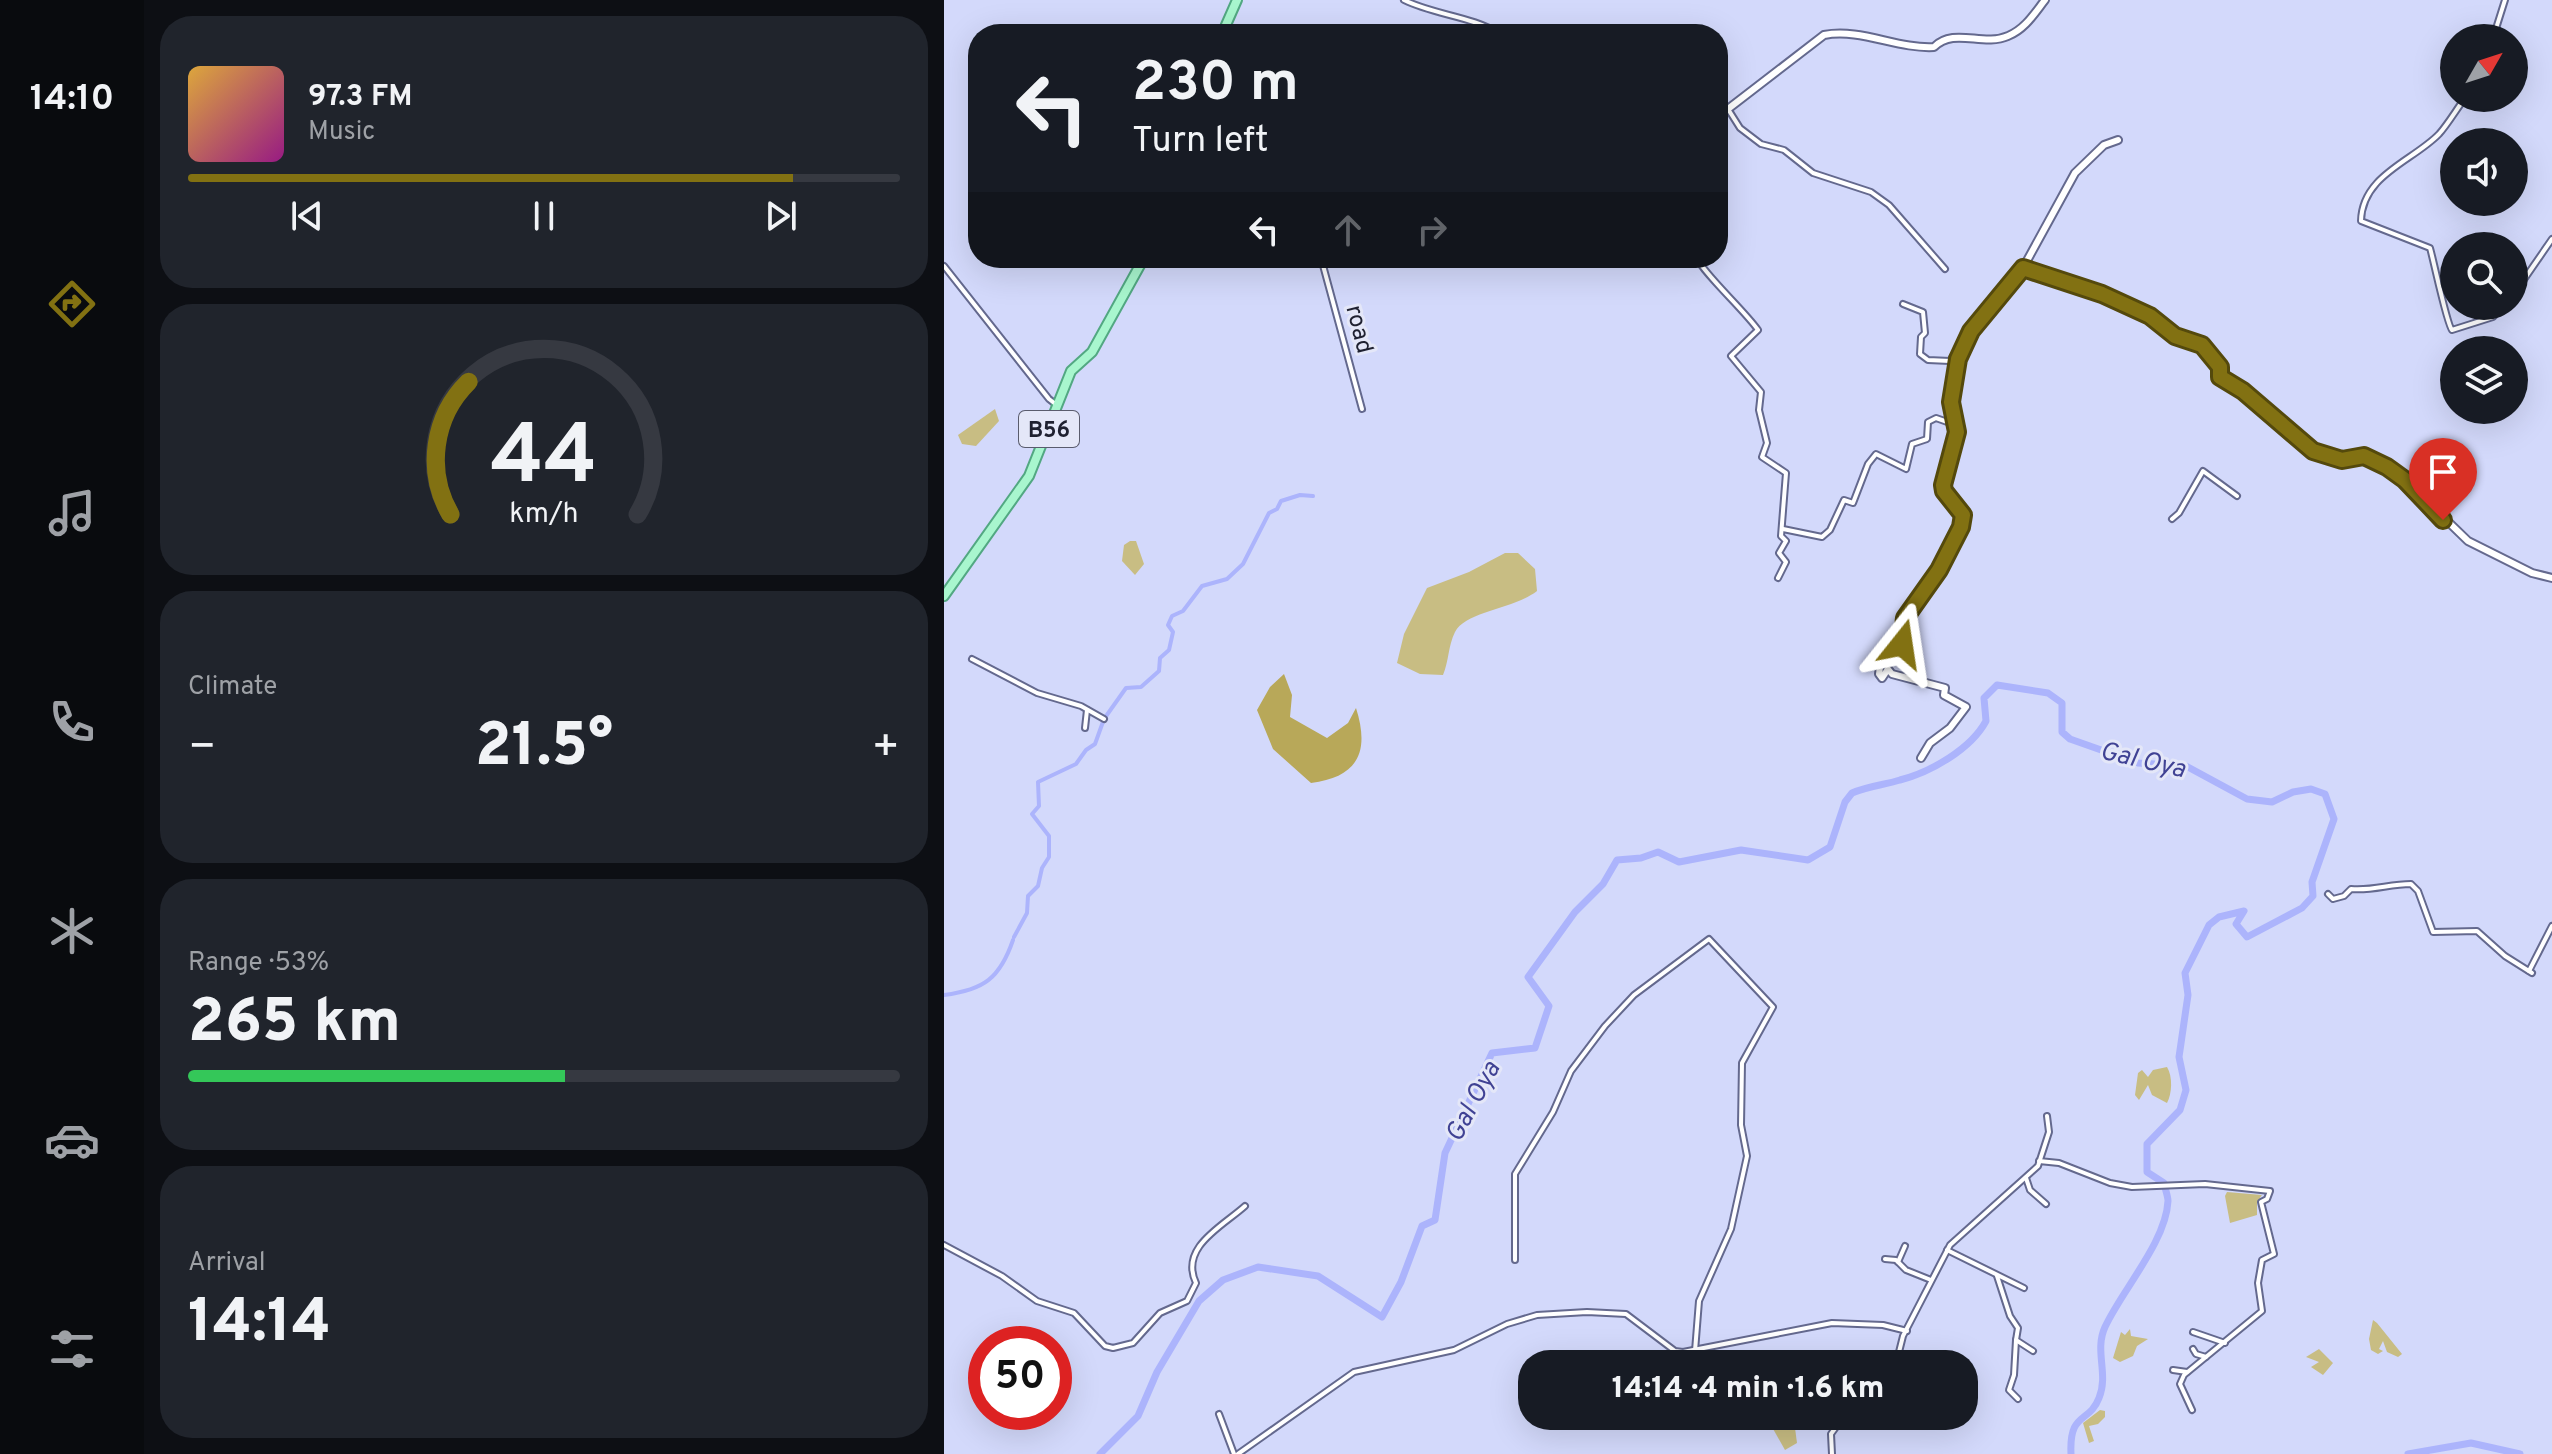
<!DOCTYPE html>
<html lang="en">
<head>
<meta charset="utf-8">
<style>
  :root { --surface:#171b24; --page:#20242c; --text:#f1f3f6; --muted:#9ea1a6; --line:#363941; --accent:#827112 }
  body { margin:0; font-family:Overpass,sans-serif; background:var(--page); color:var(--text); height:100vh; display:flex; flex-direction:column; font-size:30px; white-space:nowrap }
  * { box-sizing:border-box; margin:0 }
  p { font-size:26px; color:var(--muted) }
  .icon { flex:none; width:44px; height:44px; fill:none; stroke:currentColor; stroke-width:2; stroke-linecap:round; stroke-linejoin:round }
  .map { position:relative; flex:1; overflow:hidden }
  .panel { display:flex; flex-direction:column; gap:16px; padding:16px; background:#0d0f14; width:800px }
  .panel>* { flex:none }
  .guide { position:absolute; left:24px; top:24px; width:760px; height:244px; border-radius:32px; box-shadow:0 8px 32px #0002; background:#171b24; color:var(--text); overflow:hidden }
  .needle { width:52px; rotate:51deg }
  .controls { position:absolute; left:1496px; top:24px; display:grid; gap:16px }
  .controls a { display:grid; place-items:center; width:88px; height:88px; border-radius:50%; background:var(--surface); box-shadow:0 8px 32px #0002; font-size:40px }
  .speed { position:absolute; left:24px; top:1326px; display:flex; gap:16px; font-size:40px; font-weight:700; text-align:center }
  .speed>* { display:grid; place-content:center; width:104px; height:104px; border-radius:50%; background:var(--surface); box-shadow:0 8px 32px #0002; line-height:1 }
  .speed .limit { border:12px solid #d22; background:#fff; color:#111 }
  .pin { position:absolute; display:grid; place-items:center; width:68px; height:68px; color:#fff; margin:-82px -34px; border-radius:50% 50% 50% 0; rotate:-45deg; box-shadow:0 0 8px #0007 }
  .pin .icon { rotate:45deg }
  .me { position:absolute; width:88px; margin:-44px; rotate:15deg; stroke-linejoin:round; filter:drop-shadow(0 0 6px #0008) }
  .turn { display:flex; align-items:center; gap:28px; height:168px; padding:0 32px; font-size:36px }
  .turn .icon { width:104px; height:104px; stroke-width:2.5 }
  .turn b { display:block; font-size:56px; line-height:68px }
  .lanes { display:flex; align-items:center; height:76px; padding:0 32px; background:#0003; justify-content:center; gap:40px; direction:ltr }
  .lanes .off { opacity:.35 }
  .big { font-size:60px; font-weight:800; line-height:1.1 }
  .panel .widget { flex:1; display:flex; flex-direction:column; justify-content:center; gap:12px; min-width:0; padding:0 28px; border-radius:32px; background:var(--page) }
  .panel .dial { align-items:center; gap:0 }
  .dial svg { height:208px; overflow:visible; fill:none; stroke:var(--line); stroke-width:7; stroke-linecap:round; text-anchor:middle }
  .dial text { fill:var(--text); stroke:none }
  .song { display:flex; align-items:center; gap:24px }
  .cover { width:96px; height:96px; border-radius:12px; background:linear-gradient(135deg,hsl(40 70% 55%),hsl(310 70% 35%)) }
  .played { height:8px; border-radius:4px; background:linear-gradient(90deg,var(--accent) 85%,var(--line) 85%) }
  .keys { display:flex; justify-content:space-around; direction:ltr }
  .heat { display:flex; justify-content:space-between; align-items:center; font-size:44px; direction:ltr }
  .charge { height:12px; border-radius:6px; background:linear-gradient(90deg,#34c759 53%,var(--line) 0) }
  .trip { position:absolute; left:574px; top:1350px; width:460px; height:80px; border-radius:32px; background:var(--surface); box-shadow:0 8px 32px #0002; font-weight:800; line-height:80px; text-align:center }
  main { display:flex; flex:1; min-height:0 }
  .tab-bar { display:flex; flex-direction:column; width:144px; justify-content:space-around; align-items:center; background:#090b0e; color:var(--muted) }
  .tab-bar .icon { width:56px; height:56px }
  .tab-bar .selected { color:var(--accent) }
  .tab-bar b { font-size:36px; color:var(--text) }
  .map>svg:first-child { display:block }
</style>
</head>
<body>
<main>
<nav class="tab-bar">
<b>14:10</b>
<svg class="icon selected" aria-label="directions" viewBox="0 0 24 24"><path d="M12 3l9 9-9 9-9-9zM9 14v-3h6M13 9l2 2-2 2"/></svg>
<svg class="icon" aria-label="music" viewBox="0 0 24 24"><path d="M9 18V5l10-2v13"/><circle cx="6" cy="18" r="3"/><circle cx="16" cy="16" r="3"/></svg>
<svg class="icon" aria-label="phone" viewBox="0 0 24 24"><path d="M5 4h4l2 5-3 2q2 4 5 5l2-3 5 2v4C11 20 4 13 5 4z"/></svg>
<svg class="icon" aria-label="climate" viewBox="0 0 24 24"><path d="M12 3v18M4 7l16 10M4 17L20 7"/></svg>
<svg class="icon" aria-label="car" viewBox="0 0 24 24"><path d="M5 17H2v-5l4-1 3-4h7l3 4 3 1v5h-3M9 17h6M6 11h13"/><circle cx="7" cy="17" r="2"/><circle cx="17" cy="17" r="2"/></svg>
<svg class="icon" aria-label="filters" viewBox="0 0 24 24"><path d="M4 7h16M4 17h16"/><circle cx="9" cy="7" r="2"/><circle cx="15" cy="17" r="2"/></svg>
</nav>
<section class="panel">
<div class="widget">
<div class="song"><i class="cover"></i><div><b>97.3 FM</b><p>Music</p></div></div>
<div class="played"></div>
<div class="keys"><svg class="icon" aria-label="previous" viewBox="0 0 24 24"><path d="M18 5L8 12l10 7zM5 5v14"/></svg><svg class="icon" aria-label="pause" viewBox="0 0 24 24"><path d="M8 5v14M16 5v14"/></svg><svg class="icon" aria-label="next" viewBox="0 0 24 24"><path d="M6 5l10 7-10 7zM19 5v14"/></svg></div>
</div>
<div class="widget dial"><svg viewBox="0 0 100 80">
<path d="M14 69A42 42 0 1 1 86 69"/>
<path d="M14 69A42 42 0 0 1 21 18" stroke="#827112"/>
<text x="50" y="56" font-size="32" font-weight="700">44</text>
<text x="50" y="72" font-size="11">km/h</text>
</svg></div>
<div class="widget"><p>Climate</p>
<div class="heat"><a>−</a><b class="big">21.5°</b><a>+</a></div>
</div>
<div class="widget"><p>Range · 53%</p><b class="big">265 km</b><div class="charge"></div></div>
<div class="widget"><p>Arrival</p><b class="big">14:14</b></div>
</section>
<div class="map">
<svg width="1608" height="1454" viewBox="0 0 1608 1454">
  <rect width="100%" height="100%" fill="#d3d9fb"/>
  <g fill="#c8bd83">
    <polygon points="51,409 55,421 32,446 18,444 14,435"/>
    <polygon points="186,541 192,541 200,564 191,575 178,561 180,545"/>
    <path d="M561 553H574L591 569 593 591C570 609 522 611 511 632 504 646 505 661 499 675L476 674 453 663 460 634 483 588 525 572Z"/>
    <path d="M1223 1067C1229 1077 1228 1094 1223 1103L1208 1095 1204 1085 1195 1100 1191 1095 1194 1073 1198 1070 1204 1077 1209 1070Z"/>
    <polygon points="1283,1192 1318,1195 1313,1202 1313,1215 1286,1223 1281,1196"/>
    <polygon points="1429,1320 1433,1323 1458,1354 1454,1357 1443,1352 1439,1341 1435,1349 1439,1351 1434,1354 1427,1350 1425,1339"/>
    <polygon points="1186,1329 1187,1336 1204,1339 1193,1346 1189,1356 1176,1362 1169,1358 1177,1332 1181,1335"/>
    <polygon points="1375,1349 1389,1363 1379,1375 1367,1367 1375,1362 1362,1357"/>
    <polygon points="1156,1410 1161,1411 1161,1417 1154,1424 1145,1426 1150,1441 1145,1443 1139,1423"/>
    <polygon points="845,1419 851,1428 853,1443 841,1450 828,1427 830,1421"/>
  </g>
  <path fill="#b8a859" d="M340 674 348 695 346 717 383 738 404 723 412 708C426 752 414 777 367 783L329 749 313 710 326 687Z"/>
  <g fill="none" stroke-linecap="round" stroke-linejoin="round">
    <g stroke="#acb4fc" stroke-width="4">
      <polyline points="70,937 83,913 84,896 94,886 98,868 105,857 105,836 88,814 95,806 94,782 132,764 142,750 151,744 160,719 182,688 197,687 215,671 216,658 225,650 229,632 224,625 228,616 239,611 258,586 283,579 299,564 325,513 333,509 337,501 356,495 369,496"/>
      <path d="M0 995C40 990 56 978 69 940"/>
    </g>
    <g stroke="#acb4fc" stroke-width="7">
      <path d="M156 1454 194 1416 213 1372 255 1301 279 1280 314 1267 374 1276 438 1317 457 1282 478 1226 491 1220 501 1153 548 1053 591 1048 605 1006 584 977 631 912 659 884 673 860 697 858 714 852 735 862 797 850 864 860 886 847 901 802 908 793C924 786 940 785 956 780 987 772 1027 749 1042 721L1040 698 1053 685 1104 693 1118 703V732L1126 739 1194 763 1242 766 1303 799 1328 802 1349 792 1367 789 1381 794 1390 819 1368 882 1369 896 1358 908 1303 937 1292 924 1300 911 1275 917 1265 925 1241 973 1244 995 1235 1057 1242 1090 1236 1110 1203 1144V1172L1220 1183C1221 1189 1224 1196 1224 1201 1222 1242 1178 1290 1161 1327 1150 1351 1165 1374 1155 1398 1145 1424 1125 1411 1127 1454"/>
      <polyline points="1464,1454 1527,1443 1576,1454"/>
    </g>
    <g stroke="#64698e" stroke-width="8">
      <g id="street">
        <path d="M460 0C490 15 528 16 556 34"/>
        <polyline points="1549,38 1561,0"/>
        <path d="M1521 98C1512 110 1504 124 1495 134 1469 161 1418 175 1417 221L1486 248C1490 262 1503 325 1508 330L1549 317 1560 306"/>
        <polyline points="784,109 796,128 817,144 840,150 869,173 927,192 945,205 1001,269"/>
        <polyline points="377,258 418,409"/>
        <path d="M753 258C759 273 801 311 814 330L787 356 817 392 815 410 823 443 818 457 842 473 837 536 842 541 835 553 842 562 834 578"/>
        <polyline points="0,266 105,399 114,406"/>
        <polyline points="1570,294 1608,239"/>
        <polyline points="959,304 979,312 981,333 977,337 976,354 984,360 1006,361 1009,356 1014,359"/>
        <polyline points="1228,519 1235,513 1259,471 1293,496"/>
        <polyline points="839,529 878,537 886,530 900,500 909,503 924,464 932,454 962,469 968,444 983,439 984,422 992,418 1012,425"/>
        <polyline points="28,659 93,693 137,706 160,719"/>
        <polyline points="141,728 143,710"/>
        <path d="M1384 894 1389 899 1400 896 1407 889C1429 891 1445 884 1467 884L1474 891 1489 932 1533 931 1561 956 1588 973"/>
        <polyline points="1585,971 1608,926"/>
        <polyline points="1095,1161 1115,1163 1166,1183 1188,1187 1261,1184 1326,1191 1323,1199 1317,1202 1330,1254 1318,1260 1314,1283 1318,1311 1240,1375 1236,1384 1248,1410"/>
        <polyline points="1082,1178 1086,1190 1102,1204"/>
        <path d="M0 1245 58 1276 93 1301 130 1313 161 1346 169 1348 189 1343 216 1313 243 1301 252 1283C235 1247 279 1226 301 1206"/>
        <polyline points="1003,1250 1080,1288"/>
        <polyline points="941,1259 952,1260 962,1270 987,1280"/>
        <polyline points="571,1260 571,1174 609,1112 627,1071 661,1026 690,995 765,939 829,1007 798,1063 797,1125 803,1156 787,1229 755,1301 751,1351"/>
        <polyline points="954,1262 961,1246"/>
        <polyline points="1053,1276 1066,1316 1074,1328 1072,1340 1089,1351"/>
        <polyline points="1249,1332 1281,1343"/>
        <polyline points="1072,1340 1070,1375 1065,1390 1074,1399"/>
        <polyline points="1249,1349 1252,1354 1262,1357"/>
        <polyline points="952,1364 959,1336 1006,1245 1094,1166 1105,1132 1103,1116"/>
        <polyline points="1229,1370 1243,1372"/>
        <polyline points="275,1414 290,1454"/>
        <polyline points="294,1454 410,1372 510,1350 563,1324 593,1315 643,1312 682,1314 731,1351 739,1352 888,1323 939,1325 963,1331"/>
        <polyline points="888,1454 887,1434 900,1416"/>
      </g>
    </g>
    <g stroke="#64698e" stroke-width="10">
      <g id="secondary">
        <path d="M774 121 780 112 880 35C917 28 953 49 990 47 1010 27 1039 47 1064 36 1081 29 1090 14 1101 0"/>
        <polyline points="1079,268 1158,294 1206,316 1231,336 1258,345 1276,367 1276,377 1299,391 1369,451 1398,460 1420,456 1430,460 1461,480 1524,541 1588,573 1608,578"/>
        <polyline points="977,758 986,743 1006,728 1022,707 1000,695 1001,688 948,674 944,669 938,678 935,674 937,660 950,654 958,644 961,618 995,570 1017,527 1019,515 1000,491 999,485 1013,432 1008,387 1020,343 1079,268 1131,173 1160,145 1174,140"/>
      </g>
    </g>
    <g stroke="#52a882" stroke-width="12">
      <g id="primary">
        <polyline points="278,34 293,0"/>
        <polyline points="0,596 85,476 127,371 148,352 200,258"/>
      </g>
    </g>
    <use href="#street" stroke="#fff" stroke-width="4"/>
    <use href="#secondary" stroke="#fff" stroke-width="6"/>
    <use href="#primary" stroke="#a8f6ce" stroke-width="8"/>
  </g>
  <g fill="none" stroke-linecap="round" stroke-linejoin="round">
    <g stroke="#54490c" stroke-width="20">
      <polyline id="route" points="958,644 961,618 995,570 1017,527 1019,515 1000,491 999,485 1013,432 1007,402 1014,359 1027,331 1079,268 1158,294 1206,316 1231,336 1258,345 1276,367 1276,377 1299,391 1369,451 1398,460 1420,456 1443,467 1461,480 1499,520"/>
    </g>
    <use href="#route" stroke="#827112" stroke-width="14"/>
  </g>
  <g text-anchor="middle" stroke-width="6" stroke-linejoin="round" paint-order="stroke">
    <rect fill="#e4e7f8" stroke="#5a5c6d" stroke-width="2" x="75" y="411" width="60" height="36" rx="6"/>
    <g font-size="22" font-weight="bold" fill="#1f2131">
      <text x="105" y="437">B56</text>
    </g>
    <g font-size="24" fill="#1f2131" stroke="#e4e7f8">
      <text transform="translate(416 329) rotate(76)" y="8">road</text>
    </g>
    <g font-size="26" font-style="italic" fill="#404294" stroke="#e4e7f8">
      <text transform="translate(1199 759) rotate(13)" y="9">Gal Oya</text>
      <text transform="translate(528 1101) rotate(-62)" y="9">Gal Oya</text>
    </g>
  </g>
</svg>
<div class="controls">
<a><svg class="needle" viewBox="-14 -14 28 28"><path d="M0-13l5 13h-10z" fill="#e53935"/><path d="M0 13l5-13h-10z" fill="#9ea1a6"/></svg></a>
<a><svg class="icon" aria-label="sound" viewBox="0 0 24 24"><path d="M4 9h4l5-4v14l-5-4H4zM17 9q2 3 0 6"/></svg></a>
<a><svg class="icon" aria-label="search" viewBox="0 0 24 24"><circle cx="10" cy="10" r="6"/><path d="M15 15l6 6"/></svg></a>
<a><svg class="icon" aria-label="layers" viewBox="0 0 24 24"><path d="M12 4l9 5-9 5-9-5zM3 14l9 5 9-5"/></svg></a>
</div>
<div class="speed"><div class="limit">50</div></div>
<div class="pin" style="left:1499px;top:520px;background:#d93025"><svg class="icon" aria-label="arrive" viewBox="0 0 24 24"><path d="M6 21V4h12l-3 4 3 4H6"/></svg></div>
<svg class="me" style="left:958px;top:644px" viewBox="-20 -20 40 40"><path d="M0-17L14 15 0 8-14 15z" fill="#827112" stroke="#fff" stroke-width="4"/></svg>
<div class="trip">14:14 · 4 min · 1.6 km</div>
<div class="guide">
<div class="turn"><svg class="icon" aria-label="left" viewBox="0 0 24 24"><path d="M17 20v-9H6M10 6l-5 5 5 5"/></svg><div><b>230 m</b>Turn left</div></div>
<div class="lanes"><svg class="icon" aria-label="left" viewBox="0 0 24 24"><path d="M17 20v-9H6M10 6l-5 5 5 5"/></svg><svg class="icon off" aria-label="ahead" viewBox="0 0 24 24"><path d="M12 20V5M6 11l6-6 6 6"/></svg><svg class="icon off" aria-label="right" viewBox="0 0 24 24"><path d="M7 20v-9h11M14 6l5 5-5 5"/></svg></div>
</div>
</div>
</main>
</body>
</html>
